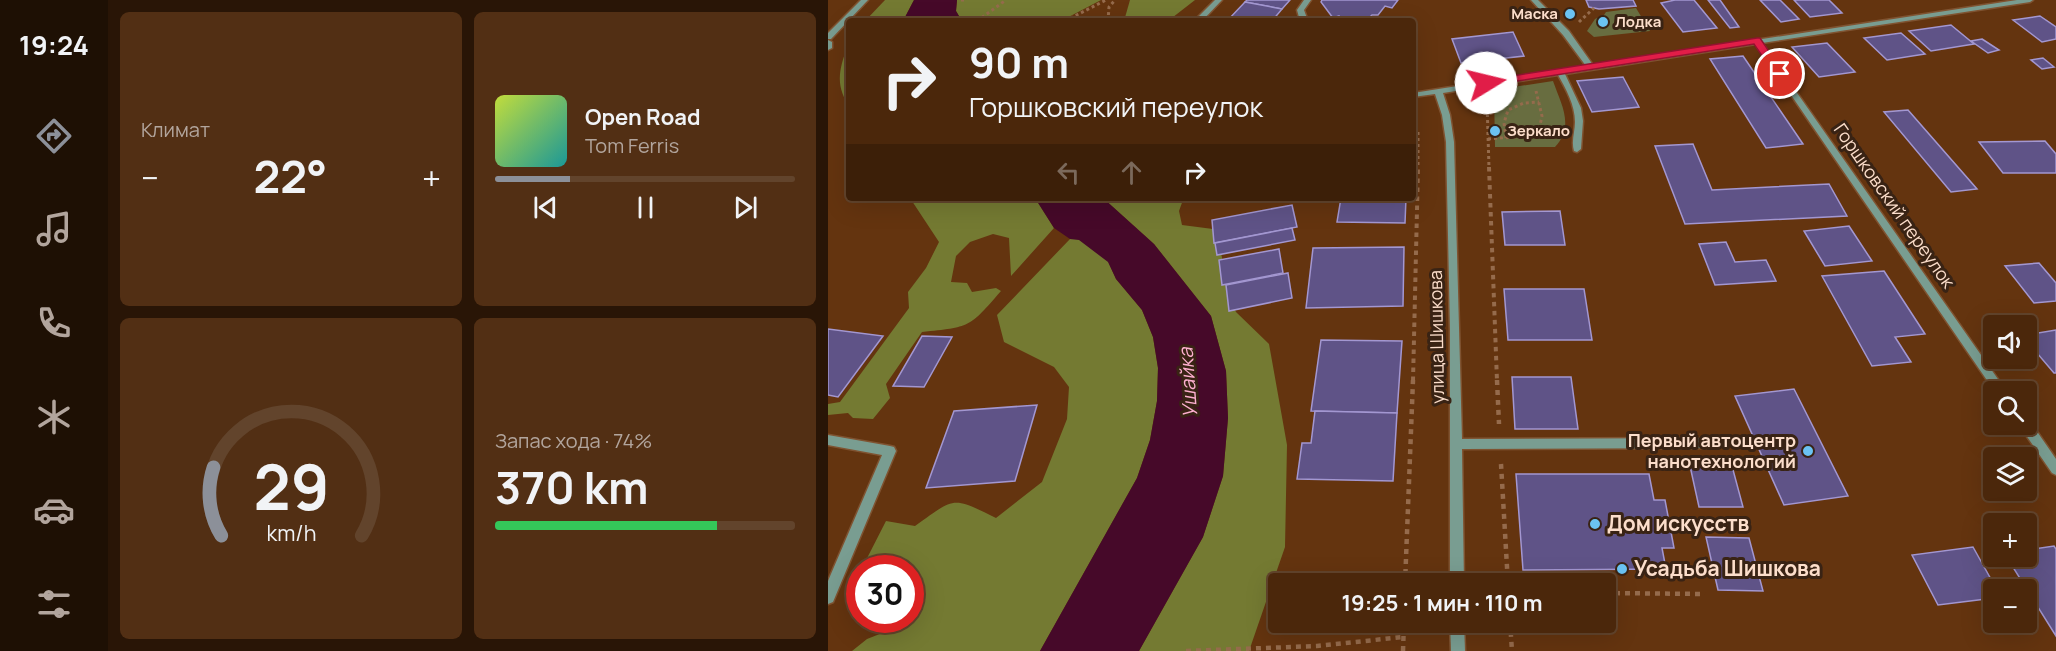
<!DOCTYPE html>
<html lang="ru">
<head>
<meta charset="utf-8">
<style>
  :root { --surface:#4b270b; --page:#522f14; --text:#f1f3f6; --muted:#b2a59d; --line:#62442c; --accent:#8c9099 }
  body { margin:0; font-family:Manrope,sans-serif; background:var(--page); color:var(--text); height:100vh; display:flex; flex-direction:column; font-size:22px; white-space:nowrap }
  * { box-sizing:border-box; margin:0 }
  p { font-size:20px; color:var(--muted) }
  .icon { flex:none; width:33px; height:33px; fill:none; stroke:currentColor; stroke-width:2; stroke-linecap:round; stroke-linejoin:round }
  .map { position:relative; flex:1; overflow:hidden }
  .sheet { display:flex; flex-direction:column; gap:12px; padding:12px; background:#291506; width:720px }
  .sheet>* { flex:none }
  .banner { position:absolute; left:18px; top:18px; width:570px; height:183px; border-radius:6px; box-shadow:0 6px 24px #0002,0 0 0 2px var(--line); background:#4b270b; color:var(--text); overflow:hidden }
  .controls { position:absolute; left:1155px; top:315px; display:grid; gap:12px }
  .controls a { display:grid; place-items:center; width:54px; height:54px; border-radius:6px; background:var(--surface); box-shadow:0 6px 24px #0002,0 0 0 2px var(--line); font-size:30px }
  .speed { position:absolute; left:18px; top:555px; display:flex; gap:12px; font-size:30px; font-weight:700; text-align:center }
  .speed>* { display:grid; place-content:center; width:78px; height:78px; border-radius:50%; background:var(--surface); box-shadow:0 6px 24px #0002,0 0 0 2px var(--line); line-height:1 }
  .speed .limit { border:9px solid #d22; background:#fff; color:#111 }
  .pin { position:absolute; display:grid; place-items:center; width:51px; height:51px; color:#fff; margin:-26px; border:3px solid #fff; border-radius:50%; box-shadow:0 2px 6px #0007 }
  .me { position:absolute; width:66px; margin:-33px; rotate:81deg; stroke-linejoin:round; filter:drop-shadow(0 0 4px #0008) }
  .turn { display:flex; align-items:center; gap:21px; height:126px; padding:0 24px; font-size:27px }
  .turn .icon { width:78px; height:78px; stroke-width:2.5 }
  .turn b { display:block; font-size:42px; line-height:51px }
  .lanes { display:flex; align-items:center; height:57px; padding:0 24px; background:#0003; justify-content:center; gap:30px; direction:ltr }
  .lanes .off { opacity:.35 }
  .big { font-size:45px; font-weight:700; line-height:1.1 }
  .sheet .widget { flex:1; display:flex; flex-direction:column; justify-content:center; gap:9px; min-width:0; padding:0 21px; border-radius:9px; background:var(--page) }
  .sheet .dial { align-items:center; gap:0 }
  .dial svg { height:156px; overflow:visible; fill:none; stroke:var(--line); stroke-width:7; stroke-linecap:round; text-anchor:middle }
  .dial text { fill:var(--text); stroke:none }
  .song { display:flex; align-items:center; gap:18px }
  .cover { width:72px; height:72px; border-radius:9px; background:linear-gradient(135deg,hsl(70 70% 55%),hsl(180 70% 35%)) }
  .played { height:6px; border-radius:3px; background:linear-gradient(90deg,var(--accent) 25%,var(--line) 25%) }
  .keys { display:flex; justify-content:space-around; direction:ltr }
  .heat { display:flex; justify-content:space-between; align-items:center; font-size:33px; direction:ltr }
  .charge { height:9px; border-radius:4px; background:linear-gradient(90deg,#34c759 74%,var(--line) 0) }
  .sheet .tiles { flex:1; display:grid; gap:12px; grid-template-columns:repeat(2,1fr) }
  .trip { position:absolute; left:440px; top:573px; width:348px; height:60px; border-radius:6px; background:var(--surface); box-shadow:0 6px 24px #0002,0 0 0 2px var(--line); font-weight:700; line-height:60px; text-align:center }
  main { display:flex; flex:1; min-height:0 }
  .dock { display:flex; flex-direction:column; width:108px; justify-content:space-around; align-items:center; background:#1e1004; color:var(--muted) }
  .dock .icon { width:42px; height:42px }
  .dock .current { color:var(--accent) }
  .dock b { font-size:27px; color:var(--text) }
  .map>svg:first-child { display:block }
</style>
</head>
<body>
<main>
<nav class="dock">
<b>19:24</b>
<svg class="icon current" aria-label="directions" viewBox="0 0 24 24"><path d="M12 3l9 9-9 9-9-9zM9 14v-3h6M13 9l2 2-2 2"/></svg>
<svg class="icon" aria-label="music" viewBox="0 0 24 24"><path d="M9 18V5l10-2v13"/><circle cx="6" cy="18" r="3"/><circle cx="16" cy="16" r="3"/></svg>
<svg class="icon" aria-label="phone" viewBox="0 0 24 24"><path d="M5 4h4l2 5-3 2q2 4 5 5l2-3 5 2v4C11 20 4 13 5 4z"/></svg>
<svg class="icon" aria-label="climate" viewBox="0 0 24 24"><path d="M12 3v18M4 7l16 10M4 17L20 7"/></svg>
<svg class="icon" aria-label="car" viewBox="0 0 24 24"><path d="M5 17H2v-5l4-1 3-4h7l3 4 3 1v5h-3M9 17h6M6 11h13"/><circle cx="7" cy="17" r="2"/><circle cx="17" cy="17" r="2"/></svg>
<svg class="icon" aria-label="filters" viewBox="0 0 24 24"><path d="M4 7h16M4 17h16"/><circle cx="9" cy="7" r="2"/><circle cx="15" cy="17" r="2"/></svg>
</nav>
<section class="sheet">
<div class="tiles">
<div class="widget"><p>Климат</p>
<div class="heat"><a>−</a><b class="big">22°</b><a>+</a></div>
</div>
<div class="widget">
<div class="song"><i class="cover"></i><div><b>Open Road</b><p>Tom Ferris</p></div></div>
<div class="played"></div>
<div class="keys"><svg class="icon" aria-label="previous" viewBox="0 0 24 24"><path d="M18 5L8 12l10 7zM5 5v14"/></svg><svg class="icon" aria-label="pause" viewBox="0 0 24 24"><path d="M8 5v14M16 5v14"/></svg><svg class="icon" aria-label="next" viewBox="0 0 24 24"><path d="M6 5l10 7-10 7zM19 5v14"/></svg></div>
</div>
<div class="widget dial"><svg viewBox="0 0 100 80">
<path d="M14 69A42 42 0 1 1 86 69"/>
<path d="M14 69A42 42 0 0 1 10 34" stroke="#8c9099"/>
<text x="50" y="56" font-size="32" font-weight="700">29</text>
<text x="50" y="72" font-size="11">km/h</text>
</svg></div>
<div class="widget"><p>Запас хода · 74%</p><b class="big">370 km</b><div class="charge"></div></div>
</div>
</section>
<div class="map">
<svg width="1228" height="651" viewBox="0 0 1228 651">
  <rect width="100%" height="100%" fill="#64340f"/>
  <g fill="#686d40">
    <polygon points="808,8 822,31 766,37 759,31 767,19 776,15 778,12"/>
    <path d="M725 81C733 104 747 126 727 147H667L666 90Z"/>
  </g>
  <g fill="#747a32">
    <polygon points="57,0 86,0 75,21 37,21"/>
    <polygon points="129,0 273,0 233,21 134,21 128,11"/>
    <polygon points="302,0 367,0 340,21 296,21"/>
    <path d="M21 42V106C6 83 12 67 21 42Z"/>
    <path d="M82 198H207L226 228 183 276 181 238 165 234 142 242 128 256 123 282 139 283 144 292 168 288 173 291C141 328 142 327 94 332L58 384 62 398 45 419 25 418 20 413 0 415V404L12 402 81 308 80 292 98 268 111 242Z"/>
    <polygon points="275,198 372,198 355,200 351,211 354,225 385,229 390,235 401,298 408,312 441,344 459,445 457,547 421,651 311,651 375,537 395,476 400,418 398,371 383,316 326,244"/>
    <path d="M242 239H251L280 261 288 279 314 310 325 337 330 368 329 401 322 440 309 478 212 651H24L39 639 85 621 92 601 83 594 82 568H34L58 521 87 526C128 497 123 496 168 518L214 482 239 419 241 387 226 367 176 342 169 315Z"/>
  </g>
  <g fill="#460929">
    <polygon points="86,0 129,0 128,11 134,21 75,21"/>
    <polygon points="207,198 275,198 326,244 383,316 398,371 400,418 395,476 375,537 311,651 212,651 309,478 322,440 329,401 330,368 325,337 314,310 288,279 280,262 251,240 242,239 226,228"/>
  </g>
  <g fill="#5f5387" stroke="#a397d1" stroke-width="1.5">
    <polygon points="419,0 462,0 454,9 417,2"/>
    <polygon points="494,0 570,0 564,8 557,6 550,15 544,15 538,21 515,21 511,16 505,18 493,2"/>
    <polygon points="758,0 805,0 808,6 771,9 761,7"/>
    <polygon points="847,0 866,0 889,28 855,32 833,3"/>
    <polygon points="880,0 892,0 911,27 902,28"/>
    <polygon points="932,0 952,0 971,19 953,22"/>
    <polygon points="966,0 1001,0 1014,13 982,17"/>
    <polygon points="417,2 454,9 444,21 399,21"/>
    <polygon points="1212,16 1228,27 1228,39 1214,42 1185,20"/>
    <polygon points="1123,25 1146,44 1103,51 1081,31"/>
    <polygon points="685,32 696,56 633,63 624,39"/>
    <polygon points="1073,33 1097,54 1059,60 1036,38"/>
    <polygon points="1154,39 1171,50 1160,53 1143,41"/>
    <polygon points="999,43 1027,72 991,77 964,47"/>
    <polygon points="915,56 975,144 938,148 882,59"/>
    <polygon points="1215,58 1226,67 1214,69 1203,60"/>
    <polygon points="795,77 811,107 764,112 749,81"/>
    <polygon points="1080,110 1149,189 1123,192 1056,112"/>
    <polygon points="1217,141 1228,154 1228,173 1175,173 1151,142"/>
    <polygon points="865,144 884,190 1001,184 1019,216 857,224 827,146"/>
    <polygon points="513,198 578,198 577,223 509,222"/>
    <polygon points="464,205 469,227 386,243 384,220"/>
    <polygon points="732,211 737,245 677,245 674,212"/>
    <polygon points="1021,226 1044,261 997,266 976,231"/>
    <polygon points="464,228 467,240 389,255 387,243"/>
    <polygon points="898,242 907,262 938,260 948,281 887,285 871,244"/>
    <polygon points="576,247 575,306 478,308 485,248"/>
    <polygon points="451,249 455,273 394,285 391,260"/>
    <polygon points="1211,263 1228,283 1228,301 1206,303 1177,266"/>
    <polygon points="1056,271 1097,334 1067,337 1083,362 1044,366 994,276"/>
    <polygon points="460,273 464,298 401,311 398,285"/>
    <polygon points="676,289 756,289 764,340 680,340"/>
    <polygon points="0,329 55,336 10,397 0,395"/>
    <polygon points="1228,330 1228,373 1226,373 1198,340 1198,335"/>
    <polygon points="94,336 124,337 96,387 65,386"/>
    <polygon points="493,340 574,341 569,413 483,411"/>
    <polygon points="684,377 743,377 750,429 687,429"/>
    <polygon points="966,389 1020,496 956,505 907,396"/>
    <polygon points="209,405 187,481 98,488 126,411"/>
    <polygon points="487,411 569,413 565,481 469,479 474,443 483,443"/>
    <polygon points="862,466 904,466 915,507 871,507"/>
    <polygon points="688,474 821,474 826,500 837,500 846,548 834,548 838,569 695,570"/>
    <polygon points="878,537 921,538 935,591 890,590"/>
    <polygon points="1226,546 1228,549 1228,636 1178,556 1198,556 1198,550"/>
    <polygon points="1145,547 1169,590 1166,590 1166,598 1110,605 1084,555"/>
  </g>
  <g fill="none" stroke-linecap="round" stroke-linejoin="round">
    <g stroke="#7f5331" stroke-width="3">
      <g id="minor">
        <polygon points="33,0 40,0 3,39 0,39 0,33"/>
        <polygon points="387,0 394,0 374,21 366,21"/>
        <polygon points="476,0 483,0 476,10 480,21 472,21 469,10"/>
        <path d="M703 0H710L741 31 765 65 1189 0H1205L1202 2 934 43 1179 392H1167L928 44 737 74 753 108 755 121 753 149 749 152 746 151C743 141 747 132 747 122 747 105 738 89 730 75L615 93 622 115 626 142 634 439 887 438 891 439 893 443 891 447 887 448 634 449 636 584H622V329L618 142 614 115 607 94 585 97V93L758 66 735 35Z"/>
        <polygon points="0,40 4,42 4,48 0,50"/>
        <polygon points="1198,419 1201,420 1228,459 1228,475 1224,473 1193,428 1191,424 1198,424"/>
        <polygon points="0,435 62,446 66,447 68,451 5,602 0,604 0,581 54,455 0,445"/>
        <polygon points="622,622 636,622 637,651 623,651"/>
      </g>
    </g>
    <g stroke="#956b4c" stroke-width="3" stroke-dasharray="3 3" stroke-linecap="butt">
      <polyline points="133,0 137,0"/>
      <polyline points="149,21 178,0"/>
      <polyline points="237,21 278,0"/>
      <polyline points="280,21 281,7 287,0"/>
      <polyline points="751,22 766,8"/>
      <polyline points="659,102 661,168"/>
      <polyline points="585,131 590,131 590,168"/>
      <polyline points="678,138 676,123 680,110 696,103 711,102"/>
      <polyline points="660,139 700,136 711,130 714,116 708,91"/>
    </g>
    <g stroke="#956b4c" stroke-width="4" stroke-dasharray="4.5 4.5" stroke-linecap="butt">
      <polyline points="661,167 669,381"/>
      <polyline points="585,381 590,167"/>
    </g>
    <g stroke="#956b4c" stroke-width="4.5" stroke-dasharray="5 5" stroke-linecap="butt">
      <polyline points="669,380 671,424"/>
      <polyline points="673,464 680,584"/>
      <polyline points="577,584 585,380"/>
      <polyline points="777,593 877,594"/>
      <polyline points="682,622 684,651"/>
      <polyline points="358,651 489,646 575,637"/>
      <polyline points="575,651 576,622"/>
    </g>
    <use href="#minor" fill="#799d91" fill-rule="evenodd"/>
  </g>
  <polygon fill="#e11d48" stroke="#92132f" stroke-width="1.5" points="929,38 932,38 955,72 955,76 948,76 926,44 658,86 653,83 658,80"/>
  <g fill="#6bc3f2" stroke="#392314" stroke-width="2">
    <circle cx="742" cy="14" r="6"/>
    <circle cx="775" cy="22" r="6"/>
    <circle cx="667" cy="131" r="6"/>
    <circle cx="980" cy="451" r="6"/>
    <circle cx="767" cy="524" r="6"/>
    <circle cx="794" cy="569" r="6"/>
  </g>
  <g text-anchor="middle" stroke-width="6" stroke-linejoin="round" paint-order="stroke">
    <g font-size="15" font-weight="bold" fill="#fcdecb" stroke="#392314" text-anchor="start">
      <text x="730" y="19" text-anchor="end">Маска</text>
      <text x="787" y="27">Лодка</text>
      <text x="679" y="136">Зеркало</text>
    </g>
    <g font-size="18" fill="#fcdecb" stroke="#392314">
      <text transform="translate(1066 206) rotate(55)" y="6">Горшковский переулок</text>
      <text transform="translate(609 337) rotate(-91)" y="6">улица Шишкова</text>
    </g>
    <g font-size="18" font-weight="bold" fill="#fcdecb" stroke="#392314" text-anchor="end">
      <text x="968" y="447">Первый автоцентр<tspan x="968" dy="21">нанотехнологий</tspan></text>
    </g>
    <g font-size="20" font-style="italic" fill="#feafcf" stroke="#392314">
      <text transform="translate(360 383) rotate(-94)" y="7">Ушайка</text>
    </g>
    <g font-size="21" font-weight="bold" fill="#fcdecb" stroke="#392314" text-anchor="start">
      <text x="779" y="531">Дом искусств</text>
      <text x="806" y="576">Усадьба Шишкова</text>
    </g>
  </g>
</svg>
<div class="controls">
<a><svg class="icon" aria-label="sound" viewBox="0 0 24 24"><path d="M4 9h4l5-4v14l-5-4H4zM17 9q2 3 0 6"/></svg></a>
<a><svg class="icon" aria-label="search" viewBox="0 0 24 24"><circle cx="10" cy="10" r="6"/><path d="M15 15l6 6"/></svg></a>
<a><svg class="icon" aria-label="layers" viewBox="0 0 24 24"><path d="M12 4l9 5-9 5-9-5zM3 14l9 5 9-5"/></svg></a>
<a>+</a>
<a>−</a>
</div>
<div class="speed"><div class="limit">30</div></div>
<div class="pin" style="left:952px;top:74px;background:#d93025"><svg class="icon" aria-label="arrive" viewBox="0 0 24 24"><path d="M6 21V4h12l-3 4 3 4H6"/></svg></div>
<svg class="me" style="left:658px;top:83px" viewBox="-20 -20 40 40"><circle r="19" fill="#fff"/><path d="M0-13L10 11 0 6-10 11z" fill="#e11d48"/></svg>
<div class="trip">19:25 · 1 мин · 110 m</div>
<div class="banner">
<div class="turn"><svg class="icon" aria-label="right" viewBox="0 0 24 24"><path d="M7 20v-9h11M14 6l5 5-5 5"/></svg><div><b>90 m</b>Горшковский переулок</div></div>
<div class="lanes"><svg class="icon off" aria-label="left" viewBox="0 0 24 24"><path d="M17 20v-9H6M10 6l-5 5 5 5"/></svg><svg class="icon off" aria-label="ahead" viewBox="0 0 24 24"><path d="M12 20V5M6 11l6-6 6 6"/></svg><svg class="icon" aria-label="right" viewBox="0 0 24 24"><path d="M7 20v-9h11M14 6l5 5-5 5"/></svg></div>
</div>
</div>
</main>
</body>
</html>
